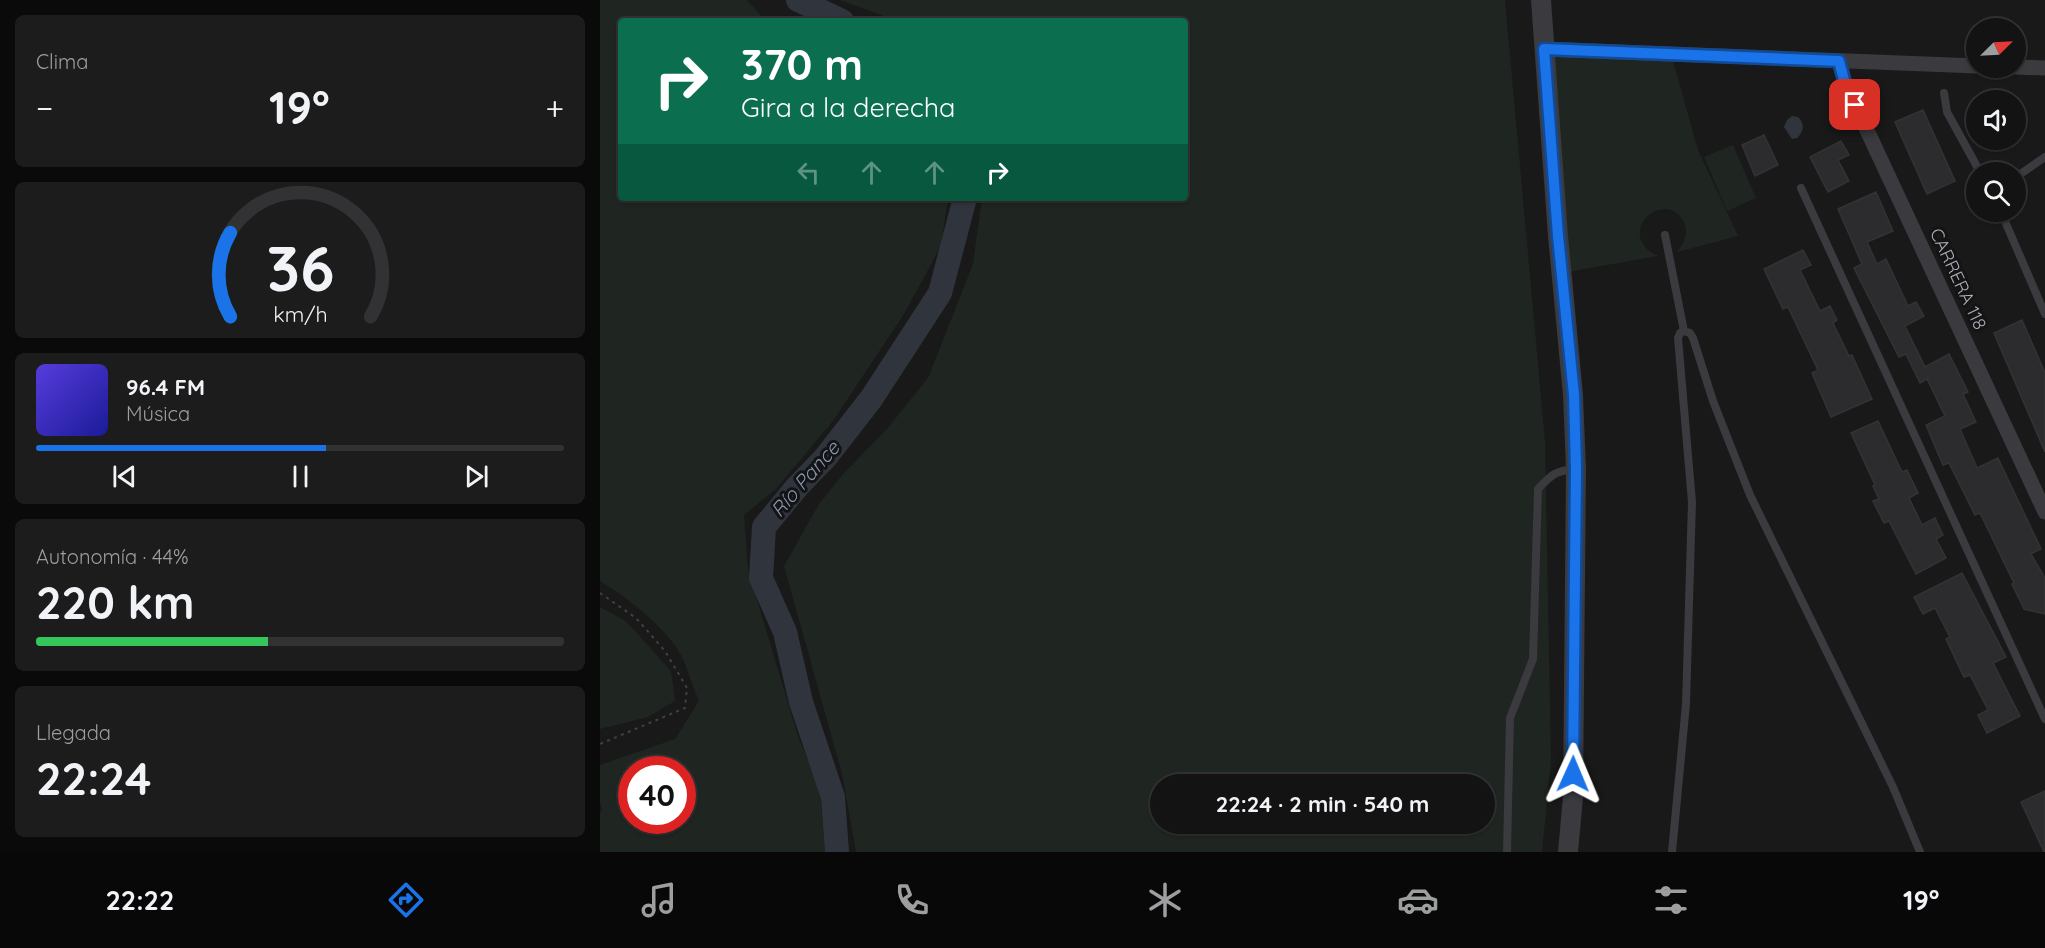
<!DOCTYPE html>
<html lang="es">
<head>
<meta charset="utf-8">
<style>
  :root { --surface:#131314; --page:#1c1c1d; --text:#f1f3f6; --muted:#9d9ea0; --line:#323234; --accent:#1a73e8 }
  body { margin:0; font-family:Quicksand,sans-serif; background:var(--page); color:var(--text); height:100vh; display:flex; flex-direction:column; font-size:22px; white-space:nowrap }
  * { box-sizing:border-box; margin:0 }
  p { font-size:20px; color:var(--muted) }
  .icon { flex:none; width:33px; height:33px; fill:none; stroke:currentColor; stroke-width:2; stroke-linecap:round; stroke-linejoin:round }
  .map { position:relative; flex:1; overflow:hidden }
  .panel { display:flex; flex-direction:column; gap:15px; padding:15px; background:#0a0a0b; width:600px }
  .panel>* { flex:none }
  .banner { position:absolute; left:18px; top:18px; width:570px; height:183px; border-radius:6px; box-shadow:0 2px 4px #0004,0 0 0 2px var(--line); background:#0b6e4f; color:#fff; overflow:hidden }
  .needle { width:39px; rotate:66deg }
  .controls { position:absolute; left:1366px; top:18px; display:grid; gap:12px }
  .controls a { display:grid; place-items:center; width:60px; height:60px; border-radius:50%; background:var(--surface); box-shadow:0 2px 4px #0004,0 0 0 2px var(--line); font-size:30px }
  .speed { position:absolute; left:18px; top:756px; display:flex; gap:12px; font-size:30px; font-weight:700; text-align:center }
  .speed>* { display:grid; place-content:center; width:78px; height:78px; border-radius:50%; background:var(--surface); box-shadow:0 2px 4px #0004,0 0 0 2px var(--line); line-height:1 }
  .speed .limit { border:9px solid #d22; background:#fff; color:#111 }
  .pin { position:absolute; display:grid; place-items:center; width:51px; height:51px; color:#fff; margin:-26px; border-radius:12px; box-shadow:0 3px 9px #0006 }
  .me { position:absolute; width:66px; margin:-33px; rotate:1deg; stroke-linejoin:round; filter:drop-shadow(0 0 4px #0008) }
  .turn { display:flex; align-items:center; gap:21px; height:126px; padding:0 24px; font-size:27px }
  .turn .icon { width:78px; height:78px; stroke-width:2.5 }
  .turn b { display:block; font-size:42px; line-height:51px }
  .lanes { display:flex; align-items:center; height:57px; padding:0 24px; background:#0003; justify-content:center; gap:30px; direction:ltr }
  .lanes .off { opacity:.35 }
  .big { font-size:45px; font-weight:700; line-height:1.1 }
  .panel .card { flex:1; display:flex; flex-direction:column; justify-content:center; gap:9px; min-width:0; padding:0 21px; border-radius:9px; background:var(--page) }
  .panel .dial { align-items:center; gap:0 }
  .dial svg { height:156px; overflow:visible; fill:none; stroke:var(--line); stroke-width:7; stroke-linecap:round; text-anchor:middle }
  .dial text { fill:var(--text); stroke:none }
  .song { display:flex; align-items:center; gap:18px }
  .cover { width:72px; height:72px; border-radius:9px; background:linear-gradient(135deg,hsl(250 70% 55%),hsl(240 70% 35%)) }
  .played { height:6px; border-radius:3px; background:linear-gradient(90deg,var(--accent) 55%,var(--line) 55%) }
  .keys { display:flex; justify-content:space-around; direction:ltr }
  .heat { display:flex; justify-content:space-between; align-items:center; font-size:33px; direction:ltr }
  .charge { height:9px; border-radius:4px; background:linear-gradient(90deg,#34c759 44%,var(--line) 0) }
  .trip { position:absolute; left:550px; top:774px; width:345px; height:60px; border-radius:30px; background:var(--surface); box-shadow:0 2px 4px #0004,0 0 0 2px var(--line); font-weight:700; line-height:60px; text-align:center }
  .dock { display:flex; height:96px; justify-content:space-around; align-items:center; background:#080808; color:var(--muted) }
  .dock .icon { width:42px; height:42px }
  .dock .current { color:var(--accent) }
  .dock b { font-size:27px; color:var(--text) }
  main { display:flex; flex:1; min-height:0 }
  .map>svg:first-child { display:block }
</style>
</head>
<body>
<main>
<section class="panel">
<div class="card"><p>Clima</p>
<div class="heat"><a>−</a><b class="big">19°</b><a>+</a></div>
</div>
<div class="card dial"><svg viewBox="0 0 100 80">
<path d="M14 69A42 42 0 1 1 86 69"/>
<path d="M14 69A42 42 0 0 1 14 26" stroke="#1a73e8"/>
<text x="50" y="56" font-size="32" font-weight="700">36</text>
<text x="50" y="72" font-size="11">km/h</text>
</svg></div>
<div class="card">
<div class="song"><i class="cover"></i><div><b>96.4 FM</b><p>Música</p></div></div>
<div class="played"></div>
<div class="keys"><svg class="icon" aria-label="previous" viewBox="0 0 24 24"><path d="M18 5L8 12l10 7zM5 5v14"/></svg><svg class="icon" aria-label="pause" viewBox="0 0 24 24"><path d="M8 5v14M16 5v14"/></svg><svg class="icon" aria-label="next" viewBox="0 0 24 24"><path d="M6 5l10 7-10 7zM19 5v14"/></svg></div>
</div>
<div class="card"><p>Autonomía · 44%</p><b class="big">220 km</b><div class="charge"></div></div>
<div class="card"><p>Llegada</p><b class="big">22:24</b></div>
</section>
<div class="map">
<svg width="1445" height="852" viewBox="0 0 1445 852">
  <rect width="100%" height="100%" fill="#19191a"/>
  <g fill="#1f2521" fill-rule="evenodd">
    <path d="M0 0H147L166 21H21V198H348L341 246 304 314 233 421 176 489 144 515 148 570 198 736 220 790 225 852H0V813L2 811 0 802V765L75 739 99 701C93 687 88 671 82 657 68 629 27 597 0 581ZM32 770H82V820H32Z"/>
    <path d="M239 0H905L945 441 951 760 942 852H256L242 774 184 566 219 504 243 474 286 430 328 378 373 264 382 198H585V21H289L282 15ZM561 784H885V824H561Z"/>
    <path d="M944 49 1071 54 1098 150 1138 236 1077 252C1084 243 1089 234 1084 222 1065 186 1012 234 1058 256L962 273Z"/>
    <polygon points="1133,145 1156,198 1127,211 1104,157"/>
    <polygon points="0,607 24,620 34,630 71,671 75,701 48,717 0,729"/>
  </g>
  <path fill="#30353d" d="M1192 116 1198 117C1205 123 1204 132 1197 138L1192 139 1184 127 1187 120Z"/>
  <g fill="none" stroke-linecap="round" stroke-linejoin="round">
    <g stroke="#30353d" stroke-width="24">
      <polyline points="198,0 242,21"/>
      <polyline points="237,852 233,797 201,702 185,632 161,578 164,527 197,487 225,458 271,399 340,293 365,198"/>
    </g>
  </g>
  <g fill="#2c2c2e" stroke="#333336" stroke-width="1.5">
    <polygon points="1323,110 1355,181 1327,194 1295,122"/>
    <polygon points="1164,135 1178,165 1155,176 1142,145"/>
    <polygon points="1241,141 1249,155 1238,160 1249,181 1228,192 1210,157"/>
    <polygon points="1276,192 1293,231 1267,242 1277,264 1286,259 1308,306 1316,302 1324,316 1305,326 1325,367 1349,354 1368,392 1363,394 1376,422 1360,429 1377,468 1398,458 1441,549 1431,554 1445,578 1445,614 1424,609 1412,584 1414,583 1380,513 1375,515 1349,463 1343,465 1326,425 1345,416 1327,379 1320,383 1306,354 1299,357 1254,268 1262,264 1238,209"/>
    <polygon points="1203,250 1211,265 1200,270 1220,311 1230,306 1237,320 1233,323 1249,356 1252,355 1272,399 1231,417 1212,373 1218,370 1188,307 1183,309 1164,269"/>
    <polygon points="1422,320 1445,373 1445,452 1394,333"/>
    <polygon points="1278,421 1302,472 1307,470 1318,493 1309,498 1322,525 1335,518 1343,535 1336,539 1346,558 1316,574 1289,521 1284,523 1273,501 1279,499 1273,486 1275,485 1251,433"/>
    <polygon points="1362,573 1406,657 1393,663 1420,716 1387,733 1378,715 1388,710 1370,675 1364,677 1346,639 1350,637 1335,608 1323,614 1314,597"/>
    <polygon points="1445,791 1445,852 1444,852 1421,802"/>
  </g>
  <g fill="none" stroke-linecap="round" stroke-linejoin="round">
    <polyline stroke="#404146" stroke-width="2" stroke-dasharray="3 4.5" stroke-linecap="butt" points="0,593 36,618 65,651 87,688 85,708 0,744"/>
    <g stroke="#3a3a3f" stroke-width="8">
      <polyline points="1344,93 1347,112 1380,172"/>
      <polyline points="1416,177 1445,157"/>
      <polyline points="1201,188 1445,719"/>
      <polyline points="1401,212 1445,314"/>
      <polyline points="1065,235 1084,331"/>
      <polyline points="1084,331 1090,333 1093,338 1113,401 1150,495 1293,787 1320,852"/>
      <path d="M907 852 910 718 933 659 938 489C951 475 955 471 974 469"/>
      <polyline points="1072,852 1086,704 1092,502 1078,338 1080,333 1084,331"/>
    </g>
    <g stroke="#3a3a3f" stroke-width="15">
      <polyline points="944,49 1377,66"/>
      <polyline points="1239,61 1245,83 1445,512"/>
      <polyline points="1416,67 1445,68"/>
    </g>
    <polyline stroke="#3a3a3f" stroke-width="20" points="941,0 958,236 973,395 976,469 973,797 968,852"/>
  </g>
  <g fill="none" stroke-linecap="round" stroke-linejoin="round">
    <g stroke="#114b97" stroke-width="15">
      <polyline id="route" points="973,774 976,469 974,395 958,236 944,49 1239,61 1245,84 1255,105"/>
    </g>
    <use href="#route" stroke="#1a73e8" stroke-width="10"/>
  </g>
  <g text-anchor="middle" stroke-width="6" stroke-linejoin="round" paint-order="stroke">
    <g font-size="18" fill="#acaeb9" stroke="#141415">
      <text transform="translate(1358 279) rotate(65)" y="6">CARRERA 118</text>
    </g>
    <g font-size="20" font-style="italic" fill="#8797b0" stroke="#141415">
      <text transform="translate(205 479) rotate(-49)" y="7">Río Pance</text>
    </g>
  </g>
</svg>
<div class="controls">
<a><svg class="needle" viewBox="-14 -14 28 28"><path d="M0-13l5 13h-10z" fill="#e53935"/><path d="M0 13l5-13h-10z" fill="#9d9ea0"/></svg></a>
<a><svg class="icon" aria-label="sound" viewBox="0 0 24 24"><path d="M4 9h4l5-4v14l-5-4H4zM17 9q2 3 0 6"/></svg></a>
<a><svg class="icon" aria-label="search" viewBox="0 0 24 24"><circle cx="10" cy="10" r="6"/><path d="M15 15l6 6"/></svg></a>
</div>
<div class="speed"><div class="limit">40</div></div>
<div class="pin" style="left:1255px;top:105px;background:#d93025"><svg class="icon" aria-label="arrive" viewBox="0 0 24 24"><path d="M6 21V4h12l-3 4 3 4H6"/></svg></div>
<svg class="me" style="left:973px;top:774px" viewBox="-20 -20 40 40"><path d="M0-17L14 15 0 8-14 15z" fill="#1a73e8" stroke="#fff" stroke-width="4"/></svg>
<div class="trip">22:24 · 2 min · 540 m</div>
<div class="banner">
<div class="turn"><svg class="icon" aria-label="right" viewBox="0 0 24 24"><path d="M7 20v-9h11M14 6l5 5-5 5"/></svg><div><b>370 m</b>Gira a la derecha</div></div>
<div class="lanes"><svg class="icon off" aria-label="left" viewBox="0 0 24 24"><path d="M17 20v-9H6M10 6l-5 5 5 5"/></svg><svg class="icon off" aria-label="ahead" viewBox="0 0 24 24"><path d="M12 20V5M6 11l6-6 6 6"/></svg><svg class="icon off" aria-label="ahead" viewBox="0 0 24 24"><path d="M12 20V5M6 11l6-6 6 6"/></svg><svg class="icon" aria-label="right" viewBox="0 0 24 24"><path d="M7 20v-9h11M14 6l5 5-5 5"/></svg></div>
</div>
</div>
</main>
<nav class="dock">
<b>22:22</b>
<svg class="icon current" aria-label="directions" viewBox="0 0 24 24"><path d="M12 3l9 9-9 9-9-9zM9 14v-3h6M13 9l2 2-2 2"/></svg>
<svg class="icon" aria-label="music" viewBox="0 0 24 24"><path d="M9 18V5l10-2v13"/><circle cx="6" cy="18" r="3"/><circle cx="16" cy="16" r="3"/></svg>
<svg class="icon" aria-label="phone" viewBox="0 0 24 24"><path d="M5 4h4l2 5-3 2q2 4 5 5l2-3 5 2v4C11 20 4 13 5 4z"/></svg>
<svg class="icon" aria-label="climate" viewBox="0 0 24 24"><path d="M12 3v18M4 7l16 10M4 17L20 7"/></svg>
<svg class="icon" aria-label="car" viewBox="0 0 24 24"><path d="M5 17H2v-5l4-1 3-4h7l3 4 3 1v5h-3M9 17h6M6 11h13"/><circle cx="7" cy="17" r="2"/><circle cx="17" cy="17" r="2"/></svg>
<svg class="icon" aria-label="filters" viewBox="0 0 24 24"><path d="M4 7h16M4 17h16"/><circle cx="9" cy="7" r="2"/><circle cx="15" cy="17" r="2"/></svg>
<b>19°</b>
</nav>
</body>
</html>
